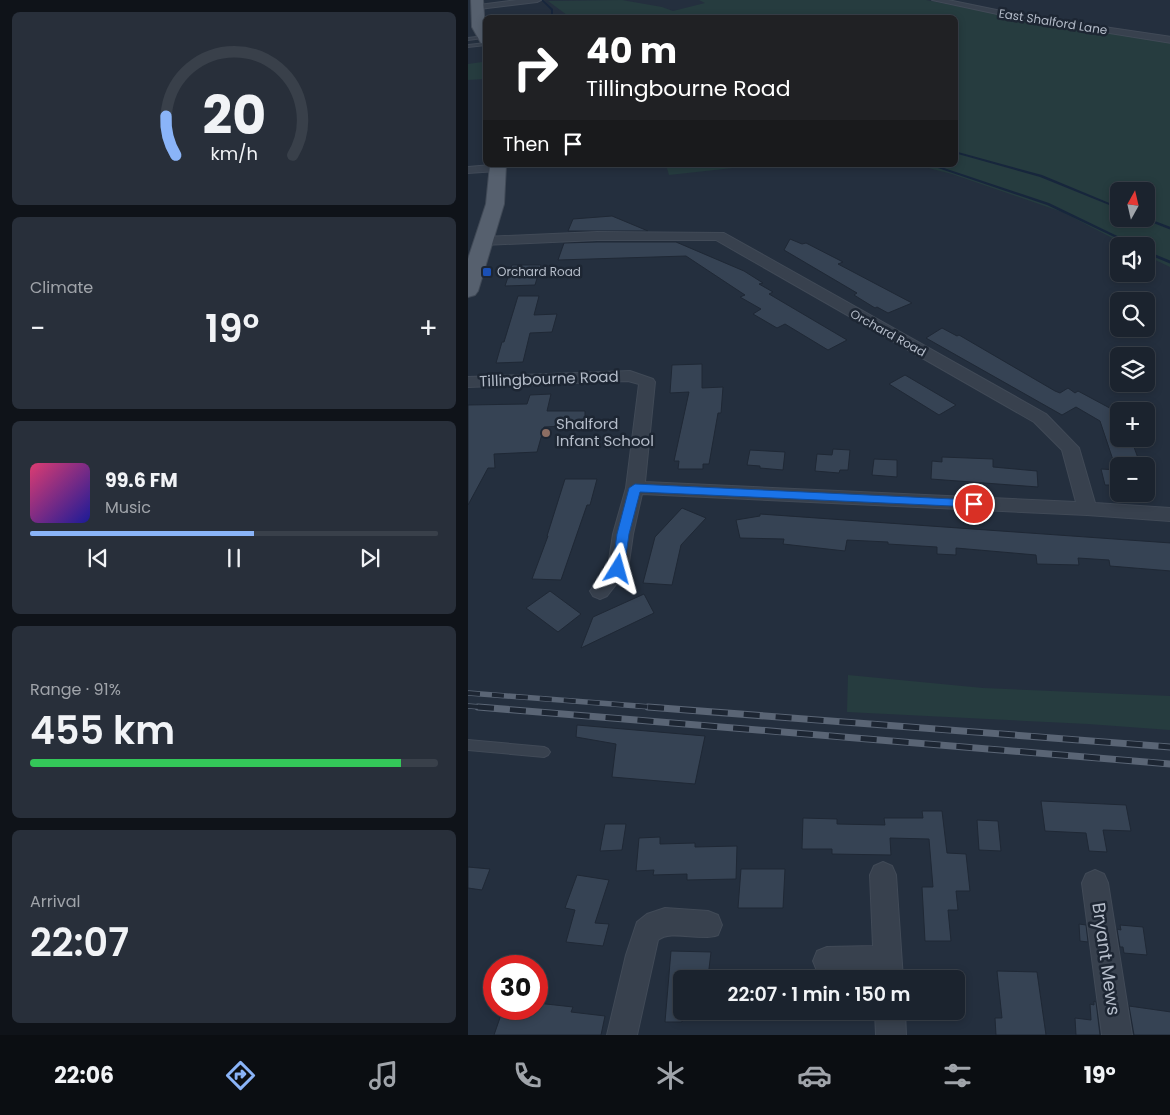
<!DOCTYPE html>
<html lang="en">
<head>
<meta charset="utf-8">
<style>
  :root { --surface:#1b232e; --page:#282f3a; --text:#f1f3f6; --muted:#a0a4aa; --line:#39404a; --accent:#8ab4f8 }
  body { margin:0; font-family:Poppins,sans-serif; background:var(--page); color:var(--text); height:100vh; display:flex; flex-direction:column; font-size:19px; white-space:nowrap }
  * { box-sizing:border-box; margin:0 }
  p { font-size:16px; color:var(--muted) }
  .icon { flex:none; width:28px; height:28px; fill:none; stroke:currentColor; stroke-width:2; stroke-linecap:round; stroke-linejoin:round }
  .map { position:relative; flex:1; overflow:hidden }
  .side { display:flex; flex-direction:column; gap:12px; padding:12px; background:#0f1319; width:468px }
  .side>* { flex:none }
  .guide { position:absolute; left:15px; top:15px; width:475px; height:152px; border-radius:8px; box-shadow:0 2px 8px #0003,0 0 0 1px var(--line); background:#202124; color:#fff; overflow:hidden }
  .needle { width:32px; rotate:8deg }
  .controls { position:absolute; left:642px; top:182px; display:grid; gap:10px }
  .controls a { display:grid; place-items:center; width:45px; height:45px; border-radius:8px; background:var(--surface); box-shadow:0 2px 8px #0003,0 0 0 1px var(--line); font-size:25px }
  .speed { position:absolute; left:15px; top:955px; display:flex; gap:10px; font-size:25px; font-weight:700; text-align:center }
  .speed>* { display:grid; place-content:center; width:65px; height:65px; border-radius:50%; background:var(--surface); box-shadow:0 2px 8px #0003,0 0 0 1px var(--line); line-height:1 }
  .speed .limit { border:8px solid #d22; background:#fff; color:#111 }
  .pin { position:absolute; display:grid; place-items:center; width:42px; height:42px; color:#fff; margin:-21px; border:2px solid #fff; border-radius:50%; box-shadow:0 1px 5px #0007 }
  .me { position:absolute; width:55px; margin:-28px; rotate:8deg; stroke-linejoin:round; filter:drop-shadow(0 0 4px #0008) }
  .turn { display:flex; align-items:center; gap:18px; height:105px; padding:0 20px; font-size:22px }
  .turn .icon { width:65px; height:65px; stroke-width:2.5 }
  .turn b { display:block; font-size:35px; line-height:42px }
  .then { display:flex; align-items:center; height:48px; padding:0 20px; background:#0003; gap:10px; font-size:19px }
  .big { font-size:38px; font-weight:600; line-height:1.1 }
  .side .tile { flex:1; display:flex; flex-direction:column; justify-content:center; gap:8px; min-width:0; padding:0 18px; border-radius:8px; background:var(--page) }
  .side .dial { align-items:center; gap:0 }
  .dial svg { height:130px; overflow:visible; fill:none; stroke:var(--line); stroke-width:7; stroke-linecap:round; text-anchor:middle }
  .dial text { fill:var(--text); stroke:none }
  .song { display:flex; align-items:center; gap:15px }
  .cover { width:60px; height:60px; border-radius:8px; background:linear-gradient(135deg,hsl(340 70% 55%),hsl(240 70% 35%)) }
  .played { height:5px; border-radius:2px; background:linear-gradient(90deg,var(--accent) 55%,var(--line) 55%) }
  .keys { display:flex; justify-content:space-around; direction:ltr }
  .heat { display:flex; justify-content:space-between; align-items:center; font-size:28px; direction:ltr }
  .charge { height:8px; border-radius:4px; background:linear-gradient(90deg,#34c759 91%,var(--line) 0) }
  .trip { position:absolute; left:205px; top:970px; width:292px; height:50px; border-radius:8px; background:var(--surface); box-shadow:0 2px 8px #0003,0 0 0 1px var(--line); font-weight:600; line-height:50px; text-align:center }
  .dock { display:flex; height:80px; justify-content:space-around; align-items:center; background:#0b0e12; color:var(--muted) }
  .dock .icon { width:35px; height:35px }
  .dock .current { color:var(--accent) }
  .dock b { font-size:22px; color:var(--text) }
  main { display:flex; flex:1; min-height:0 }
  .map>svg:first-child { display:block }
</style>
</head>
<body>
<main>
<section class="side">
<div class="tile dial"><svg viewBox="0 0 100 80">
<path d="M14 69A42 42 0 1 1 86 69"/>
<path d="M14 69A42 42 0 0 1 8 45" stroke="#8ab4f8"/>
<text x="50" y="56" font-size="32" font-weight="700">20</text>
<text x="50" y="72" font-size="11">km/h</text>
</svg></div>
<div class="tile"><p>Climate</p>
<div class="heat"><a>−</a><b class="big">19°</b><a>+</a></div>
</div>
<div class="tile">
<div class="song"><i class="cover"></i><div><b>99.6 FM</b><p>Music</p></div></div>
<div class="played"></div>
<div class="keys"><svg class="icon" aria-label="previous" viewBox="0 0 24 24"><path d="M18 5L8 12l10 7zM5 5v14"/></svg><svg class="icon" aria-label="pause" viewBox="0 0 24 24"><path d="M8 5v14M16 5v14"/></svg><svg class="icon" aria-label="next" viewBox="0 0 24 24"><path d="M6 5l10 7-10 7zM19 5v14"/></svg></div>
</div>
<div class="tile"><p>Range · 91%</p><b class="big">455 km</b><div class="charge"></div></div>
<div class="tile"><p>Arrival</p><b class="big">22:07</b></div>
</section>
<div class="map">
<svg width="703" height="1035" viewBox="0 0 703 1035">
  <rect width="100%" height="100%" fill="#242f3e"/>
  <g fill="#263c3f" fill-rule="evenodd">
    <path d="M154 0 194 7 205 11 237 3 231 0H458L509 10 702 43V267L679 256V246H660L594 212 484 174 449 165H488V18H103L80 1ZM651 191H679V219H651Z"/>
    <polygon points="14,62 17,64 17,79 0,80 0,64"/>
    <polygon points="198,165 264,165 265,168 201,175"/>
    <polygon points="380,675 515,688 702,696 702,730 620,724 379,712"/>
  </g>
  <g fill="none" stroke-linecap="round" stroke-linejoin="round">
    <g fill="#17263c" fill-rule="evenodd">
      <polygon points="73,0 75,0 85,9 85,15 90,18 86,18 83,16 83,10"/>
      <polygon points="490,152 574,175 651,207 651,209 572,177 490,154"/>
      <polygon points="461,165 467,165 581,203 670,246 665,246 579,205"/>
      <polygon points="679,218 703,227 703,230 675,219"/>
      <polygon points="679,251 703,261 703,264 679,254"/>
    </g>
  </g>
  <g fill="#364354" stroke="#1f2835">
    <polygon points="144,216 180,231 100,231 105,219"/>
    <polygon points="322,239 334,244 338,243 375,262 370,264 444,303 420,313 409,307 407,308 386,295 389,293 316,250"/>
    <polygon points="129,242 208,242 276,271 295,283 291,284 305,292 301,294 379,340 360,350 317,324 309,328 285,314 293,309 272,297 277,295 218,256 90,260 96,243"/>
    <polygon points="44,265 73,265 67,285 37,286"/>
    <polygon points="50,296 71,296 66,315 89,314 84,332 62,333 55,362 28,363 34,342 36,342"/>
    <polygon points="474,328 489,336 491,335 587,391 592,393 600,388 607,393 610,391 651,413 651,439 663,439 670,458 651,458 651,469 648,469 632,421 608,407 594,415 458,338"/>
    <polygon points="234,364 234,388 255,387 253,413 250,413 241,464 235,464 235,469 210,469 211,461 206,461 221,392 202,393 204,365"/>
    <polygon points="437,375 488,405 471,415 421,384"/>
    <polygon points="83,394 79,411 117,411 117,425 76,427 69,452 26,454 27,468 20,468 0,505 0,405 59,404 62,395"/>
    <polygon points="365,449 382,450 380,470 372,470 371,473 347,471 349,454 364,455"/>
    <polygon points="282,450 317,452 315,470 292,468 292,466 279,465"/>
    <polygon points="474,457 525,459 525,467 569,471 570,487 463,479 464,461 474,462"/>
    <polygon points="406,459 429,460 429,477 404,475"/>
    <polygon points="633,469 651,470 651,485 637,485"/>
    <polygon points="97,479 129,479 122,505 119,505 93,580 64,579 80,536 79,536"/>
    <polygon points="214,508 238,518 213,545 204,585 175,583 187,537"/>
    <polygon points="292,514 703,543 703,571 642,566 641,560 610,558 611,565 569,564 568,555 488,548 488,555 469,554 469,547 420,544 420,542 379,540 377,551 315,544 316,539 272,538 268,520 292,516"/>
    <polygon points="82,591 113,614 90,632 58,608"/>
    <polygon points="176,594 186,613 113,648 125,617"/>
    <polygon points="109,725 237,736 227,784 144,777 148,744 108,737"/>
    <polygon points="573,801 658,805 663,831 635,830 639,852 621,851 618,833 577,831"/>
    <polygon points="454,811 474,811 479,853 498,854 502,891 488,891 490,910 480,910 483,941 457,941 454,887 465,887 461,839 422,838 423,855 364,854 364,849 334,849 335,818 369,819 369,824 417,825 416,818 455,818"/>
    <polygon points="509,820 530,821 533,851 511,850"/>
    <polygon points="137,824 158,824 154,850 132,851"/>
    <polygon points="192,837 192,844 227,843 227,847 269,846 268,879 219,880 219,874 185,875 186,870 168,871 171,838"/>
    <polygon points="0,867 22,869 14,890 0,888"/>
    <polygon points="273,869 317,869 315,908 270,908"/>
    <polygon points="109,875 141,880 127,923 141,924 135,946 98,942 107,910 97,908"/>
    <polygon points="611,924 618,925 620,942 612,941"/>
    <polygon points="652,925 675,927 679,955 656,953 655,947 652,947 649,929 653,930"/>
    <polygon points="203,951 243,952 240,977 214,976 214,1022 197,1022"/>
    <polygon points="529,971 569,972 578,1035 528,1035 527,1018 534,1018"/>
    <polygon points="626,1001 628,1002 632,1035 608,1035 607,1018 623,1020 622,1004 626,1005"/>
    <polygon points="69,1003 105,1007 103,1012 137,1016 133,1035 26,1035 35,1009 69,1009"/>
    <polygon points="661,1006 703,1012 703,1035 666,1035"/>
  </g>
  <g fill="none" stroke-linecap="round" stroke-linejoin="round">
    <g stroke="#414a57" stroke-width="2">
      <g id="service">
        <polygon points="16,36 15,38 0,40 0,38"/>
        <polygon points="18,43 18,45 0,47 0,45"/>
        <polygon points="0,740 76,747 80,749 82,752 80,755 76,757 0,750"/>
      </g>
    </g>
    <g stroke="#414a57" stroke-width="2">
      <g id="minor">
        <polygon points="49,0 73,0 69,2 11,9 7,7 11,5"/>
        <polygon points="464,0 480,0 548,14 703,37 703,43 548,18"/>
        <polygon points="23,165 33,166 35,168 29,171 0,173 0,167"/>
        <polygon points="129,232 256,233 578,414 611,448 627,503 703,508 703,521 619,515 174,494 165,534 160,569 139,596 132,599 125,596 122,591 140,567 145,534 158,488 171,384 160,381 0,387 0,377 162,371 185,379 187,382 177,482 608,502 594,450 566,422 248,240 129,240 16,245 10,241 16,237"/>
        <polygon points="415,862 424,866 428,875 435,979 407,979 407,974 359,975 349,971 345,961 349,951 359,947 405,946 402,875 406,866"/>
        <polygon points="627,870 636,874 640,883 664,1035 634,1035 614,883 618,874"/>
        <path d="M197 908 240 911 250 915 254 925 250 935C231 942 204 929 190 940L169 1035H139L158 955 169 922 179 914Z"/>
        <polygon points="407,1011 437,1011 438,1035 408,1035"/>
      </g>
    </g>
    <g stroke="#414a57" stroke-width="2">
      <g id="primary">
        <polygon points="3,0 15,0 18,44 13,43 4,27"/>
        <polygon points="22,165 38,165 36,204 10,291 7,295 0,297 0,259 18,204"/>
      </g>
    </g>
    <use href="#service" fill="#38414e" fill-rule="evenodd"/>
    <use href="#minor" fill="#38414e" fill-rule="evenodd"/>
    <use href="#primary" fill="#56606e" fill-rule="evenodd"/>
    <g stroke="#5a6575" stroke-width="5.5">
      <g id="rail-far1">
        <polyline points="0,693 196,708"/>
        <polyline points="0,706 25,708"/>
      </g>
    </g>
    <g stroke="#5a6575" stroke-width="7">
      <g id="rail">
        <polyline points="10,707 703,764"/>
        <polyline points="180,707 703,747"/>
      </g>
    </g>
    <use href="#rail-far1" stroke="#1d2633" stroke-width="4" stroke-dasharray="12" stroke-linecap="butt"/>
    <use href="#rail" stroke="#1d2633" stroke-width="5" stroke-dasharray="16" stroke-linecap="butt"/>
  </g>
  <polygon fill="#1a73e8" stroke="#114b97" points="167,484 506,500 511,504 506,507 172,492 161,534 156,569 150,573 144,569 149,534 161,488"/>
  <rect fill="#1a4fb4" stroke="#1d2633" stroke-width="2" x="14" y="267" width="10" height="10" rx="2.5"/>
  <circle fill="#8d6e63" stroke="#1d2633" stroke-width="2" cx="78" cy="433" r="5"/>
  <g text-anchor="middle" stroke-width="5" stroke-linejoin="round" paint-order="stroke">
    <g font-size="12" fill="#b4bcc9" stroke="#1d2633">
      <text transform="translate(585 22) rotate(9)" y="4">East Shalford Lane</text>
      <text transform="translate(420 333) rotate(29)" y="4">Orchard Road</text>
    </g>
    <g font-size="12" fill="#b4bcc9" stroke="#1d2633" text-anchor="start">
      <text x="29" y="276">Orchard Road</text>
    </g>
    <g font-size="15" fill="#b4bcc9" stroke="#1d2633">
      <text transform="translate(81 379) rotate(-2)" y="5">Tillingbourne Road</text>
    </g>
    <g font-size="15" fill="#b4bcc9" stroke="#1d2633" text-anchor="start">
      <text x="88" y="429">Shalford<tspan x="88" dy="17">Infant School</tspan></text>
    </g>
    <g font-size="18" fill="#b4bcc9" stroke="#1d2633">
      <text transform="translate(638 959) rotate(82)" y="6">Bryant Mews</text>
    </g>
  </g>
</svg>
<div class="controls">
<a><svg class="needle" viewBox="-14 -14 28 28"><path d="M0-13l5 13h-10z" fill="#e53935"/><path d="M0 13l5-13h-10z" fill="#a0a4aa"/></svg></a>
<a><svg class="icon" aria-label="sound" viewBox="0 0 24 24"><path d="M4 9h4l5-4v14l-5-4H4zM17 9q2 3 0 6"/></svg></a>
<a><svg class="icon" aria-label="search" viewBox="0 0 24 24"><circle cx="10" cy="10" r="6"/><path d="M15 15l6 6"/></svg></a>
<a><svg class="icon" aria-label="layers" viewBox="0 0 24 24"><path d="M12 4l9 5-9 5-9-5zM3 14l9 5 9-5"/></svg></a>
<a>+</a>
<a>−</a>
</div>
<div class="speed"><div class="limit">30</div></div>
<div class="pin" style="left:506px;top:504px;background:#d93025"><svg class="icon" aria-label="arrive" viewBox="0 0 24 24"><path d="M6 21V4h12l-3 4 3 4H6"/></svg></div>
<svg class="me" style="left:150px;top:569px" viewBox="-20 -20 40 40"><path d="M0-17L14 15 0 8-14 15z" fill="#1a73e8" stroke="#fff" stroke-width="4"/></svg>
<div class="trip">22:07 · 1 min · 150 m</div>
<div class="guide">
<div class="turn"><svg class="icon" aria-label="right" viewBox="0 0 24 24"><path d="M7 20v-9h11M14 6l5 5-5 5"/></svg><div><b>40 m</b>Tillingbourne Road</div></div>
<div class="then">Then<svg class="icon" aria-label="arrive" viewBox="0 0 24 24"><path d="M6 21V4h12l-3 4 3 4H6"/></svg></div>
</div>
</div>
</main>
<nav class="dock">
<b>22:06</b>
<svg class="icon current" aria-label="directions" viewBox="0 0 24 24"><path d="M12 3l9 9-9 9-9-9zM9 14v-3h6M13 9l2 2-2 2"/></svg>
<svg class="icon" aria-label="music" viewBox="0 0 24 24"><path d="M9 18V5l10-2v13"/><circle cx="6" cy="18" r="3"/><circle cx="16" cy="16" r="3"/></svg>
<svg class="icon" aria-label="phone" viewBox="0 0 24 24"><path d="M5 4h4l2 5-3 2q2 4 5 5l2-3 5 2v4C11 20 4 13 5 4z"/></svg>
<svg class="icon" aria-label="climate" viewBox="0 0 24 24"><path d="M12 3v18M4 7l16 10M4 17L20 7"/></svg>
<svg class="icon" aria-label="car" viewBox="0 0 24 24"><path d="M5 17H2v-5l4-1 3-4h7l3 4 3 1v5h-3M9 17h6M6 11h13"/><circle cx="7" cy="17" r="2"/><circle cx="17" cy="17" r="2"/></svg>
<svg class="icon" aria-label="filters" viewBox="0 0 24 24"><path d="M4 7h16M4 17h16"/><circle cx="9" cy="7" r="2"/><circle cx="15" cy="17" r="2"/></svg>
<b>19°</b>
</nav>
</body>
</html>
